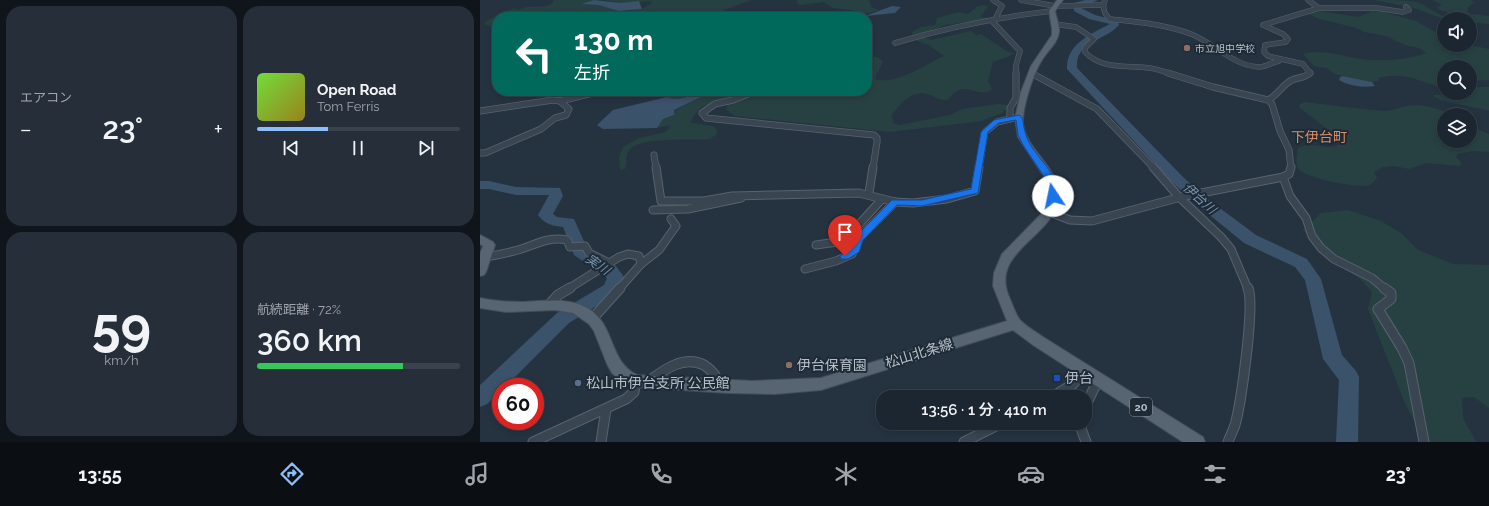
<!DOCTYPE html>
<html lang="ja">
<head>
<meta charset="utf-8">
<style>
  :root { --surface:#1c2631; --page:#252e39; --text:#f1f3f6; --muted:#a0a5ab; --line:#3a434d; --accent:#8bbffa }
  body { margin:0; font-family:Raleway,"Noto Sans JP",sans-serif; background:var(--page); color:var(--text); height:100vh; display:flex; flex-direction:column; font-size:15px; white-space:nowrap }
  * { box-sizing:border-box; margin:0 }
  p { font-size:13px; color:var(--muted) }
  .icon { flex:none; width:22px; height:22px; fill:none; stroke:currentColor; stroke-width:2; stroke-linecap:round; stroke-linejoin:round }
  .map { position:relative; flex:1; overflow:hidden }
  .details { display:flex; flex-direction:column; gap:6px; padding:6px; background:#0f151b; width:480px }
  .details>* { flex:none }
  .hud { position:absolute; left:12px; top:12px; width:380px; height:84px; border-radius:16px; box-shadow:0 2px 6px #0003,0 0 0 1px var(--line); background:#00695c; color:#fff; overflow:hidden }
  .buttons { position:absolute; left:957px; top:12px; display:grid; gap:8px }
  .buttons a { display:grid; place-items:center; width:40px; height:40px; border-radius:50%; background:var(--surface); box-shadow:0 2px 6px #0003,0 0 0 1px var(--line); font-size:20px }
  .speed { position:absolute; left:12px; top:378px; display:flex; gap:8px; font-size:20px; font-weight:700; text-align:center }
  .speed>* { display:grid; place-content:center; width:52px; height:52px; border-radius:50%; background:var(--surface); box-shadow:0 2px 6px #0003,0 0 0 1px var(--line); line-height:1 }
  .speed .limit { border:6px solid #d22; background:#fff; color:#111 }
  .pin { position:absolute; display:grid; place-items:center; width:34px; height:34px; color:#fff; margin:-41px -17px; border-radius:50% 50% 50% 0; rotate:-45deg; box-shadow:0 0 4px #0007 }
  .pin .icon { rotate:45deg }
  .me { position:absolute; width:44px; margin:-22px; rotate:349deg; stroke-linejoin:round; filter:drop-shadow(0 0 3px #0008) }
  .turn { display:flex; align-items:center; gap:14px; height:84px; padding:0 16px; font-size:18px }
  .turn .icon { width:52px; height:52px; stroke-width:2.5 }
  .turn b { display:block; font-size:28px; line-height:34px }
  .big { font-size:30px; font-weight:600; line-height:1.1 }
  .details .card { flex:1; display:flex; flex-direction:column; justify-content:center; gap:6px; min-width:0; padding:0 14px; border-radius:16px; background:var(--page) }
  .details .dial { align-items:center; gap:0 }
  .dial b { font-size:52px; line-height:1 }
  .song { display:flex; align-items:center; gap:12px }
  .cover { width:48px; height:48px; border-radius:6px; background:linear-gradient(135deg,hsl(100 70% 55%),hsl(50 70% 35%)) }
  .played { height:4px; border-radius:2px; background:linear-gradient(90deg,var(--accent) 35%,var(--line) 35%) }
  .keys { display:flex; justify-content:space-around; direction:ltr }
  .heat { display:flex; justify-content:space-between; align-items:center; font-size:22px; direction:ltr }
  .charge { height:6px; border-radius:3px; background:linear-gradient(90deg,#34c759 72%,var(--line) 0) }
  .details .tiles { flex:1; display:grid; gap:6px; grid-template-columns:repeat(2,1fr) }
  .trip { position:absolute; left:396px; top:390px; width:216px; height:40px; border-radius:16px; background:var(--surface); box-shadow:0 2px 6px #0003,0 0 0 1px var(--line); font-weight:600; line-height:40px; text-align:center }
  .dock { display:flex; height:64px; justify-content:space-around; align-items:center; background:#0b0f14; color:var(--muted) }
  .dock .icon { width:28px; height:28px }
  .dock .current { color:var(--accent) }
  .dock b { font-size:18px; color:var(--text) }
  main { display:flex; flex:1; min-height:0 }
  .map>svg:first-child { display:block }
</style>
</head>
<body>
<main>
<section class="details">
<div class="tiles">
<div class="card"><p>エアコン</p>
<div class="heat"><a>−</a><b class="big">23°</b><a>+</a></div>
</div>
<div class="card">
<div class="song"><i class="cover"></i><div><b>Open Road</b><p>Tom Ferris</p></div></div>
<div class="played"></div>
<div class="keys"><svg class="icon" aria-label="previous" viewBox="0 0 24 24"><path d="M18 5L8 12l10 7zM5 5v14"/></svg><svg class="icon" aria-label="pause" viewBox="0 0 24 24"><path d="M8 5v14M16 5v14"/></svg><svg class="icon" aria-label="next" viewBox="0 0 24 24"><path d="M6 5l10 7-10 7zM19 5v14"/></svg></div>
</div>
<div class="card dial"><b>59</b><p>km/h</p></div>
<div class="card"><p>航続距離 · 72%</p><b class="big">360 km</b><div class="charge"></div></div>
</div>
</section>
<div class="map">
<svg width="1009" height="442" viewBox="0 0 1009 442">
  <rect width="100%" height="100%" fill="#253341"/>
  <g fill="#274142">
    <path d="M74 0H114L101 4 119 5 146 11 162 9 171 4 172 1 140 3 122 0H272L243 10 264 17H17V29L4 24C11 17 25 10 36 8L35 10C40 10 44 7 48 7 56 6 71 9 74 0Z"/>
    <polygon points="317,0 389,0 391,7 399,10 382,15 371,10 353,8 344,2 319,5 317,3"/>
    <path d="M894 0C908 0 923 0 937 2 950 6 963 23 977 16L958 9 957 7 962 5 952 0H991L994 3 989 6 987 10 990 14 1009 16V24L990 22V19H964L934 8Z"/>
    <path d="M505 5 508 7 500 17 512 19 464 25 444 37 451 40 491 31 496 35 501 34 528 52 534 53 530 56 513 62 508 81 512 89C496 101 484 76 468 100 461 101 456 97 450 95 433 88 420 104 412 115L413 123 420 125 470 115 482 109 518 104 527 105V108L522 113 501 121 410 132 254 116 246 109 248 105 246 103C229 102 217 105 211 123L233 126 237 130V134L230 139C212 141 162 136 150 149 144 156 148 162 145 169L140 170 139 157 143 147 159 138 186 132 191 125 177 128 183 119 194 115V111L221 97 238 91H387V57H397L403 61 395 79C415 86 446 64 464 56L449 45 434 40 432 32 441 27 455 25 457 18 478 12 488 14 498 6Z"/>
    <path d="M839 11 878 17 892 11 903 12 936 21 964 37V45H990L1009 49V80L990 81V67H964V89C942 81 922 71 899 78L898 81 892 82 855 74 847 68 834 66 823 54C843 49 861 56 881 59 900 62 928 60 946 53L939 48 925 45 906 36 884 32 877 28 839 19 829 14Z"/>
    <path d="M990 84 997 87H1009V111C991 105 971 105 954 97V95L990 93Z"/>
    <path d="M193 91H224C214 95 197 102 187 97L189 93Z"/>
    <path d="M825 102C852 105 878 109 905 111 912 111 919 107 926 106 938 103 960 108 970 115H964V141H990V126L1009 134V152L994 151 978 154 976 157 981 162 980 166 946 163 929 169 914 166 903 167 894 172 897 178C895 180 892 184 890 185 879 189 825 178 819 169 815 163 817 155 818 148 835 140 849 153 861 143L860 139 819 107 820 104Z"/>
    <polygon points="868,210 901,221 921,233 938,250 973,264 1009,265 1009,408 994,397 982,398 983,418 996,442 947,442 926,406 888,309 892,292 880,279 843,254 823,230 841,213"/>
  </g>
  <g fill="#3a526a">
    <polygon points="114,0 140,3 159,1 162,9 139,11 119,5 101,4"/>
    <polygon points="412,6 421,7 415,13 385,16"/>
    <path d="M863 76 892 82 895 86C883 88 869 86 859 80L860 77Z"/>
    <path d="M224 91H238L221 97 194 110V115L183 119 177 128 123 129 117 125 133 110 187 97C197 102 214 95 224 91Z"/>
  </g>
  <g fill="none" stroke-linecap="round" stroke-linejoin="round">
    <g fill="#3a526a" fill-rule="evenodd">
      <path d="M605 0H618L601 8 615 15 638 21 639 25C625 41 595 41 597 68L703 177 725 197 776 235 827 259 841 279 862 355 876 371 879 377 878 442H856L859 380 843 359 825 280 815 267 764 243 715 203 693 183 587 69C586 44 611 34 630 24L609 19 594 11V3Z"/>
      <path d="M0 181H9L36 187 80 188 83 196 73 214 77 217 94 219 107 248 136 266 144 277 136 294 89 323 25 387H21V391L7 404 0 407V385L77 313 124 285 127 278 94 255 83 227C73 226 64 224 58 215L69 195H36L9 189H0Z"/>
    </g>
    <g stroke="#57636e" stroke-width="5.5">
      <g id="minor-far3">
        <polyline points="513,0 522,6 514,21"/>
        <polyline points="541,0 575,6 623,5"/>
        <path d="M625 0C622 7 624 14 630 19 657 22 685 24 711 34 734 43 753 66 779 67 786 67 792 62 799 61"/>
        <polyline points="828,0 839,8"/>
        <polyline points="512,21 540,51 536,65 536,74"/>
        <path d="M574 24 596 27 614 39 605 48V52C621 70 648 65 670 68 677 69 685 72 691 74"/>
        <path d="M415 43C466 28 519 17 572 11"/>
        <polyline points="829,74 830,73 823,64 788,56 784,52 785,45 806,42 808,39 803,34 783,25 839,8 896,8 923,12 929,10 926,7"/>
      </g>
    </g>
    <g stroke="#57636e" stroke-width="7">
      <g id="minor-far2">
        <polyline points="688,73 733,87 788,100 792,104 800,131 809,150 811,168"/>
        <polyline points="553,74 617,109 674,168"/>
        <polyline points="275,91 253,100 235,104 222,113 226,118 394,135 397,138 397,142 393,168"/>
        <path d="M788 100C798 95 803 84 812 80 819 77 825 78 830 73"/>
        <polyline points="0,111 73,100 80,101 121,91"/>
        <polyline points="530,119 530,108 536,98 536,73"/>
        <polyline points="0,153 5,153 61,129 75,118 86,115 89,109 80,101"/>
        <polyline points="174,155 176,168"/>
        <polyline points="499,168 505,132 517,122 539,117"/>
      </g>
    </g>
    <g stroke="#57636e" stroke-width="9">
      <g id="minor-far1">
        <polyline points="176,167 181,201 224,201 252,196 379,193 415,202 433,203 467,199 495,191 499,167"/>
        <polyline points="673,167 699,197 741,237 751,249 768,289"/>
        <polyline points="803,177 810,196 826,218 832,236 841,248 854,259 892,278 905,289"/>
        <polyline points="389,193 393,167"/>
        <polyline points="173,210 208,209 261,198"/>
        <polyline points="569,212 590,220 612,221 701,197 803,177 809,174 811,167"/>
        <polyline points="336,245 364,241 402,199"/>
        <path d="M6 257C17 255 27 253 38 250 55 245 68 236 87 240L90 247 105 246 109 253 129 263"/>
        <polyline points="161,264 179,250 196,226 191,219"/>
        <polyline points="325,269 356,261 372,254 380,237 415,202"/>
        <polyline points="88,289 139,257 148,254 159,256 161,264 139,289"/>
      </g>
    </g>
    <g stroke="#57636e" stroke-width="11">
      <g id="minor">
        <polyline points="904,288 911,293 911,299 898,309 922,348 929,363 944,442"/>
        <polyline points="70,304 78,295 90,288"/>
        <polyline points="113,318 140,288"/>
        <path d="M169 381C185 369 204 355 224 365 232 370 237 376 239 385"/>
        <polyline points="572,397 593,384 605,371"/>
        <polyline points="605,407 618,380"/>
        <polyline points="599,423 606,442"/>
        <polyline points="53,442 146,399 154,392 156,381"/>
        <polyline points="121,442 126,409"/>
        <polyline points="484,442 522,423"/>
        <path d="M748 442C750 436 753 431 755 425 761 403 775 306 768 288"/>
      </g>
    </g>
    <g stroke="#434e5a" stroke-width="2">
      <g id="primary">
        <path d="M577 0H583L575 11C576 18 580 25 579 32 578 43 567 51 562 60 553 74 542 108 543 124 547 152 580 167 578 197 576 237 507 251 530 299 533 306 536 316 541 321 547 327 556 332 563 337L723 437 725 442H703L553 345 533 330 341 390 295 394 248 393 156 387 140 380 132 373 127 364 114 331 109 324 93 313 75 310 26 312 0 308V298C14 301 29 302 43 302 66 301 89 297 109 309 135 325 129 362 157 375L272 381 341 378 527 321 513 286 514 273 522 254 564 211 568 197 567 185 563 175 538 137 535 118 541 92 551 66 572 35V29L569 11Z"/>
        <polygon points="0,235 13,242 15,245 6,272 4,275 0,276 0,254 3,246 0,244"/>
      </g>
    </g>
    <use href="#minor-far3" stroke="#394551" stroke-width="4.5"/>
    <use href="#minor-far2" stroke="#394551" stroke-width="5.5"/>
    <use href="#minor-far1" stroke="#394551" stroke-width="7"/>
    <use href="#minor" stroke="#394551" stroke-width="9"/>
    <use href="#primary" fill="#576471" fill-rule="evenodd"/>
  </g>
  <path fill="#1a73e8" stroke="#114b97" d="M539 115 542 117C544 127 545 136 550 144 558 159 584 180 576 198L573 199 569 196 567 181 543 145 538 135 536 120 519 123 508 132 498 193 442 206 417 205 383 240 379 252 368 259H361L360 256 371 248 375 237 412 200H442L491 189 501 132 514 120Z"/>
  <g fill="#8d6e63" stroke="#1e2a36" stroke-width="1.5">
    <circle cx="707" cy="48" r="4"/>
    <circle cx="309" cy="365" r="4"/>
  </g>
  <rect fill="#1a4fb4" stroke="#1e2a36" stroke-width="1.5" x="573" y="374" width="8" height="8" rx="2"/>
  <circle fill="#5c6f8a" stroke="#1e2a36" stroke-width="1.5" cx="98" cy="383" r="4"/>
  <g text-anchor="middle" stroke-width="4" stroke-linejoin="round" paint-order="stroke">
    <g font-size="10" fill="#b6c0cb" stroke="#1e2a36" text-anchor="start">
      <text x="715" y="52">市立旭中学校</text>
    </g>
    <rect fill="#1e2a36" stroke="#88939e" stroke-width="1" x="650" y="398" width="22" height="18" rx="3"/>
    <g font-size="11" font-weight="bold" fill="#b6c0cb">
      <text x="661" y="411">20</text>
    </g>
    <g font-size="13" font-style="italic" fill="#7593ae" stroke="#1e2a36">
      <text transform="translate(720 198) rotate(42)" y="5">伊台川</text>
      <text transform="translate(118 264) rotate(35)" y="5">実川</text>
    </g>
    <g font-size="14" fill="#d88d64" stroke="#1e2a36">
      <text x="839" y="142">下伊台町</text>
    </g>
    <g font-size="14" fill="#b6c0cb" stroke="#1e2a36">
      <text transform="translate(439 353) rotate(-17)" y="5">松山北条線</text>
    </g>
    <g font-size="14" fill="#b6c0cb" stroke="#1e2a36" text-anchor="start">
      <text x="317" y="370">伊台保育園</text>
      <text x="585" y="383">伊台</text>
      <text x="106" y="388">松山市伊台支所 公民館</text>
    </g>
  </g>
</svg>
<div class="buttons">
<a><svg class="icon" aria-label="sound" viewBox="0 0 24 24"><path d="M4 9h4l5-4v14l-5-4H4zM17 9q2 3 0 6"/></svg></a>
<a><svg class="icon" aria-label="search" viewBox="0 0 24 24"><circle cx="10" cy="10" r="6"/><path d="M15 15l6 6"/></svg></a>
<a><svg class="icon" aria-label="layers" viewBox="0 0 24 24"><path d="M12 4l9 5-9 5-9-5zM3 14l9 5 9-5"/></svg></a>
</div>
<div class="speed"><div class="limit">60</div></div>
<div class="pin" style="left:365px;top:256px;background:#d93025"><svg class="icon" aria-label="arrive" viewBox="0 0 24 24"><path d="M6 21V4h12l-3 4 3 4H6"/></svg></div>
<svg class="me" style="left:573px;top:196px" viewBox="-20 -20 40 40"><circle r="19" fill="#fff"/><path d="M0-13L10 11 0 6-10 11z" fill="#1a73e8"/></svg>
<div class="trip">13:56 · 1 分 · 410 m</div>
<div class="hud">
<div class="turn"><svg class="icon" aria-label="left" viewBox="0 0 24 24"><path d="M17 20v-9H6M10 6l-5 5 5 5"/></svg><div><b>130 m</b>左折</div></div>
</div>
</div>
</main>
<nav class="dock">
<b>13:55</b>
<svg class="icon current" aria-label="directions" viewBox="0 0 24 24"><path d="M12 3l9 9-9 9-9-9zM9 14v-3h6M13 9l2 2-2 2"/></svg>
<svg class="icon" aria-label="music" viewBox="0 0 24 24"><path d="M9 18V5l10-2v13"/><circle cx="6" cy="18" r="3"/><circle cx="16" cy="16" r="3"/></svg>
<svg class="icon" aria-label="phone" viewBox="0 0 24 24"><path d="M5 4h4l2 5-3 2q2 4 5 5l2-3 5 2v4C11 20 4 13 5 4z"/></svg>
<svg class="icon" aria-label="climate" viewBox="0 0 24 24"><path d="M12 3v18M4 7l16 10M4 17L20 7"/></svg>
<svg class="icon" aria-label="car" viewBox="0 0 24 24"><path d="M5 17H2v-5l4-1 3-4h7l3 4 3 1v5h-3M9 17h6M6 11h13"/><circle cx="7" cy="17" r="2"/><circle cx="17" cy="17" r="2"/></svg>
<svg class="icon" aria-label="filters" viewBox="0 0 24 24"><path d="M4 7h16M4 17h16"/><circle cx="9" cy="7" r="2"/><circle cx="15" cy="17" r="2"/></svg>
<b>23°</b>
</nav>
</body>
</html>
